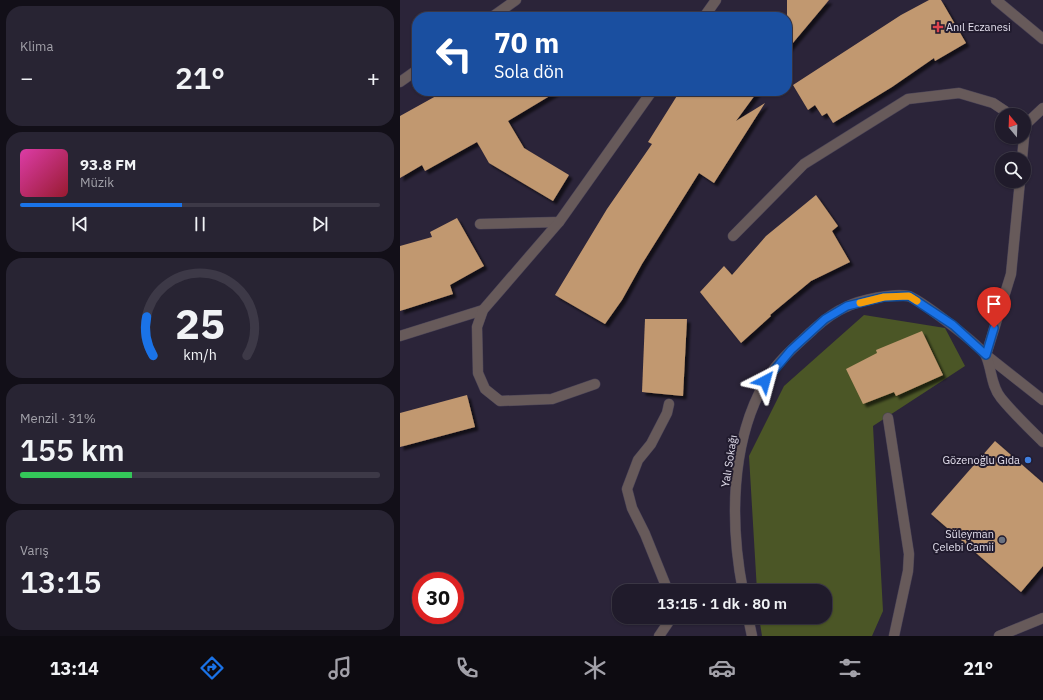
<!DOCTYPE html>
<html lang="tr">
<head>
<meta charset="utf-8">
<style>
  :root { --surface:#201b2b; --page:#282433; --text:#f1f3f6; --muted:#a2a1a9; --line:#3d3947; --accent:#1a73e8 }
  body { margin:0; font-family:"IBM Plex Sans",sans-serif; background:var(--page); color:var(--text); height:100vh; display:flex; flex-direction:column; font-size:15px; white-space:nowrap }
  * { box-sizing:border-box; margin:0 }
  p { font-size:13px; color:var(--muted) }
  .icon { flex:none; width:22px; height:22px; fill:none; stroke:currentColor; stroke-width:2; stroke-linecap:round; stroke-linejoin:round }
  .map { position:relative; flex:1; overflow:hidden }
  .panel { display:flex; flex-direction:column; gap:6px; padding:6px; background:#120f18; width:400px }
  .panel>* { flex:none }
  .banner { position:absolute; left:12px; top:12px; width:380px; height:84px; border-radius:16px; box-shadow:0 1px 3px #0004,0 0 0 1px var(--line); background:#1a4fa0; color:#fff; overflow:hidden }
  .needle { width:26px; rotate:341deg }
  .buttons { position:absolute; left:595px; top:108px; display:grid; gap:8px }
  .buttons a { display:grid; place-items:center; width:36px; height:36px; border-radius:50%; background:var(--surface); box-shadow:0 1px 3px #0004,0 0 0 1px var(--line); font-size:20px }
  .speed { position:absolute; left:12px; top:572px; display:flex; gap:8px; font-size:20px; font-weight:700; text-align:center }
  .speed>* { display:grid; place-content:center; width:52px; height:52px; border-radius:50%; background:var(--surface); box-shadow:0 1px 3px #0004,0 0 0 1px var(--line); line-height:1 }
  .speed .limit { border:6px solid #d22; background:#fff; color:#111 }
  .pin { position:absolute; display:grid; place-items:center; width:34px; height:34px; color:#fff; margin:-41px -17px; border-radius:50% 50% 50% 0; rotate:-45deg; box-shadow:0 0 4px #0007 }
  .pin .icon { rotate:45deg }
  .me { position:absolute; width:44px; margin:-22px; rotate:39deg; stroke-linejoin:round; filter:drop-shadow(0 0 3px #0008) }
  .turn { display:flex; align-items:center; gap:14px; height:84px; padding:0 16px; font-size:18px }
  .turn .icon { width:52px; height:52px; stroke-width:2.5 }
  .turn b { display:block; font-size:28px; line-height:34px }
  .big { font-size:30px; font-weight:600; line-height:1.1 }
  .panel .tile { flex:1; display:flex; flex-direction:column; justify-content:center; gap:6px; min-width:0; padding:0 14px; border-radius:16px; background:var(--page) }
  .panel .dial { align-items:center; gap:0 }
  .dial svg { height:104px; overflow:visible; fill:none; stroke:var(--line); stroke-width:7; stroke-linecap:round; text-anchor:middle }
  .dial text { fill:var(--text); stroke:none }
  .song { display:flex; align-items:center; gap:12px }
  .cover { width:48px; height:48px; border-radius:6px; background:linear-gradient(135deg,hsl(320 70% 55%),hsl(350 70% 35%)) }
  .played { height:4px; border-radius:2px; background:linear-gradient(90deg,var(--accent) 45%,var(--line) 45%) }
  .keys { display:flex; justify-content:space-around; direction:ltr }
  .heat { display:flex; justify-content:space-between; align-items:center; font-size:22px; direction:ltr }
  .charge { height:6px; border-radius:3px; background:linear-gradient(90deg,#34c759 31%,var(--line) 0) }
  .trip { position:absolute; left:212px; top:584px; width:220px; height:40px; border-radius:16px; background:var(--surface); box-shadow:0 1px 3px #0004,0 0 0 1px var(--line); font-weight:600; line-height:40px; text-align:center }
  .tab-bar { display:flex; height:64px; justify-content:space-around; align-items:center; background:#0d0b11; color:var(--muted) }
  .tab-bar .icon { width:28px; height:28px }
  .tab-bar .selected { color:var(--accent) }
  .tab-bar b { font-size:18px; color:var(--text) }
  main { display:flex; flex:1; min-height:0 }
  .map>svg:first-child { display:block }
</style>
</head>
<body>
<main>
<section class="panel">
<div class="tile"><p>Klima</p>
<div class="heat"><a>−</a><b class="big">21°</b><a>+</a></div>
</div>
<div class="tile">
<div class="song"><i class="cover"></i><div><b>93.8 FM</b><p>Müzik</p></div></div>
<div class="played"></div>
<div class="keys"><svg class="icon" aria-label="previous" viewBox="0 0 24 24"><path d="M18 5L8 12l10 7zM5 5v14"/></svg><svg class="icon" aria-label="pause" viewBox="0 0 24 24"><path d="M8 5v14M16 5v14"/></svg><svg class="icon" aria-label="next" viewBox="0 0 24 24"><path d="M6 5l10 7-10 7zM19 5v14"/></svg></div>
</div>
<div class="tile dial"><svg viewBox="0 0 100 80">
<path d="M14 69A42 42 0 1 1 86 69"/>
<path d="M14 69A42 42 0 0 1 9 39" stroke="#1a73e8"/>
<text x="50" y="56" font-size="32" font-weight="700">25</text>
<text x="50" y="72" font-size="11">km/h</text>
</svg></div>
<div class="tile"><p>Menzil · 31%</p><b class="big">155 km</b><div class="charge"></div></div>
<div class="tile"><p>Varış</p><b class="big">13:15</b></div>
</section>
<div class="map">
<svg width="643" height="636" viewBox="0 0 643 636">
  <defs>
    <filter id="shadow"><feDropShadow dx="3.5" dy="3.5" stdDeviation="1" flood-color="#0009"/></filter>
  </defs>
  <rect width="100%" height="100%" fill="#2b2439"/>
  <polygon fill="#4b5626" points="464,315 545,328 565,366 473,426 483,611 472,636 362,636 359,617 425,617 425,591 357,591 349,456 384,386"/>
  <g fill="#c19870" filter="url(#shadow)">
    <polygon points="387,0 429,0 387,50"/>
    <polygon points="529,0 541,0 566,43 535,61 534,58 492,87 433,123 427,113 422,116 415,105 408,110 393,85 501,15"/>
    <polygon points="45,91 158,91 108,121 124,148 169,175 153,201 89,163 77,142 25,171 22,165 0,178 0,116"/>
    <polygon points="280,91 358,91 336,121 365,103 314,183 299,173 242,264 222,300 205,324 155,295 207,209 252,144 248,142"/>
    <polygon points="416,195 438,226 432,231 450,262 411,281 370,315 371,316 341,343 300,292 324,266 332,275 366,236"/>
    <polygon points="57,218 84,266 50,285 53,294 0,311 0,246 32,237 30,232"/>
    <polygon points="245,319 287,319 283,396 242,392"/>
    <polygon points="522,331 543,375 496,396 494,392 463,404 446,369 477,353 476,350"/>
    <polygon points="67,395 75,427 0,447 0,413"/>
    <polygon points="595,441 643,483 643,566 621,592 531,514"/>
  </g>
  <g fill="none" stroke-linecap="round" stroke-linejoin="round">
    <g stroke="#494256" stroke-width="11">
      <g id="minor">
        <polyline points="596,0 643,39"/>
        <polyline points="92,17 116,0"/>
        <polyline points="304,17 316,0"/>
        <polyline points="0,82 17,70"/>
        <polyline points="624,137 625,125 643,108"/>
        <polyline points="622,159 624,137"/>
        <polyline points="620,181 611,274 586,355 643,400"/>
        <polyline points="80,224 159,222"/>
        <polyline points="333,236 404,164 508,99 559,93 593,103 611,115"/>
        <polyline points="0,336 83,310"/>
        <polyline points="195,384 152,399 100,401 85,389 78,373 77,327 83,310 159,222 252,91"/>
        <polyline points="488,418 509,554 508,571 494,636"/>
        <polyline points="268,591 245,534 232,508 227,489 238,460 251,444 267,413 269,404"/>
        <path d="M343 591C330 524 330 443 365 382 377 361 397 345 414 329 424 320 434 312 446 307 460 300 493 293 508 296 518 298 582 347 586 356 592 370 591 386 601 398 614 414 629 428 643 442"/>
        <polyline points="348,617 352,636"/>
        <polyline points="259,636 272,617"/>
        <polyline points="599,636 643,618"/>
      </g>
    </g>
    <use href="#minor" stroke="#675a5a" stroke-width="10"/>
  </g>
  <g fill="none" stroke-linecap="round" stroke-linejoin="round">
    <g stroke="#114b97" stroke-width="10">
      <polyline id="route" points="365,381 391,350 425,319 447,306 484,297 509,296 553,325 586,355 594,328"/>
    </g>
    <use href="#route" stroke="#1a73e8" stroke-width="7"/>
    <polyline stroke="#f59e0b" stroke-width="7" points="460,303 484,297 509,296 517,301"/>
  </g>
  <path fill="#e0444e" stroke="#211b2e" stroke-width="1.5" d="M536 21h4v4h4v4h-4v4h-4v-4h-4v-4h4z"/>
  <circle fill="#3f7fe0" stroke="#211b2e" stroke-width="1.5" cx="628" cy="460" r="4"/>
  <circle fill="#6b7280" stroke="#211b2e" stroke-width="1.5" cx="602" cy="540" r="4"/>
  <g text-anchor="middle" stroke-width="4" stroke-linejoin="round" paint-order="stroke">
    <g font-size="11" fill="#e4e0ee" stroke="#211b2e" text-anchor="end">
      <text x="546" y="31" text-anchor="start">Anıl Eczanesi</text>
      <text x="620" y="464">Gözenoğlu Gıda</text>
      <text x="594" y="538">Süleyman<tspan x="594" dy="13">Çelebi Camii</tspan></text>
    </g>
    <g font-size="11" fill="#e4e0ee" stroke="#211b2e">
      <text transform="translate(329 461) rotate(-81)" y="4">Yalı Sokağı</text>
    </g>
  </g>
</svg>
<div class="buttons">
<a><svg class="needle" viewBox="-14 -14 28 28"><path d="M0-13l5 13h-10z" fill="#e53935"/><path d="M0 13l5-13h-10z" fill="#a2a1a9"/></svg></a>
<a><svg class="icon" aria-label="search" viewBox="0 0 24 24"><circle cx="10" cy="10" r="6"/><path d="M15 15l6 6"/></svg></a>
</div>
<div class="speed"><div class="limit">30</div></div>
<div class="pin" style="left:594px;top:328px;background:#d93025"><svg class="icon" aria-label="arrive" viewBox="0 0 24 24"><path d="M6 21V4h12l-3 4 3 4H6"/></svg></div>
<svg class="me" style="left:365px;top:381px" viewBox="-20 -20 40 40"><path d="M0-17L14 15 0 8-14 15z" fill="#1a73e8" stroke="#fff" stroke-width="4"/></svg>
<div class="trip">13:15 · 1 dk · 80 m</div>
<div class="banner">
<div class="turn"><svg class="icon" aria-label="left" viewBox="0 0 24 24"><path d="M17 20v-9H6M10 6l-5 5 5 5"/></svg><div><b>70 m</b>Sola dön</div></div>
</div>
</div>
</main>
<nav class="tab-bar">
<b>13:14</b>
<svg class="icon selected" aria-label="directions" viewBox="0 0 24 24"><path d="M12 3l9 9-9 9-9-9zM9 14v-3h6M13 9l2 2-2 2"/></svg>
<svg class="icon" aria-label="music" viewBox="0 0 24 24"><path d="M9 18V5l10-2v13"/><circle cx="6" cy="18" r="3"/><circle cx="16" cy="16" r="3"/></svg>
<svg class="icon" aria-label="phone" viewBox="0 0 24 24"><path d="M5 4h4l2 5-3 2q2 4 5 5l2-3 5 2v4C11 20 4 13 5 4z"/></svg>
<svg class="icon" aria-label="climate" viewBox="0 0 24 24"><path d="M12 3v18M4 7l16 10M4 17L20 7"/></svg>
<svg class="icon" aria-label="car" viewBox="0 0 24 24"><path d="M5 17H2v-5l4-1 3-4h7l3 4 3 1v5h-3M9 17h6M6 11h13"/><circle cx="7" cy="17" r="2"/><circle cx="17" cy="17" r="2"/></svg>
<svg class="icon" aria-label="filters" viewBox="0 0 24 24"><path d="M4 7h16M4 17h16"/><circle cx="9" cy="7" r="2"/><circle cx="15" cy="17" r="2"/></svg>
<b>21°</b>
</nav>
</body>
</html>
